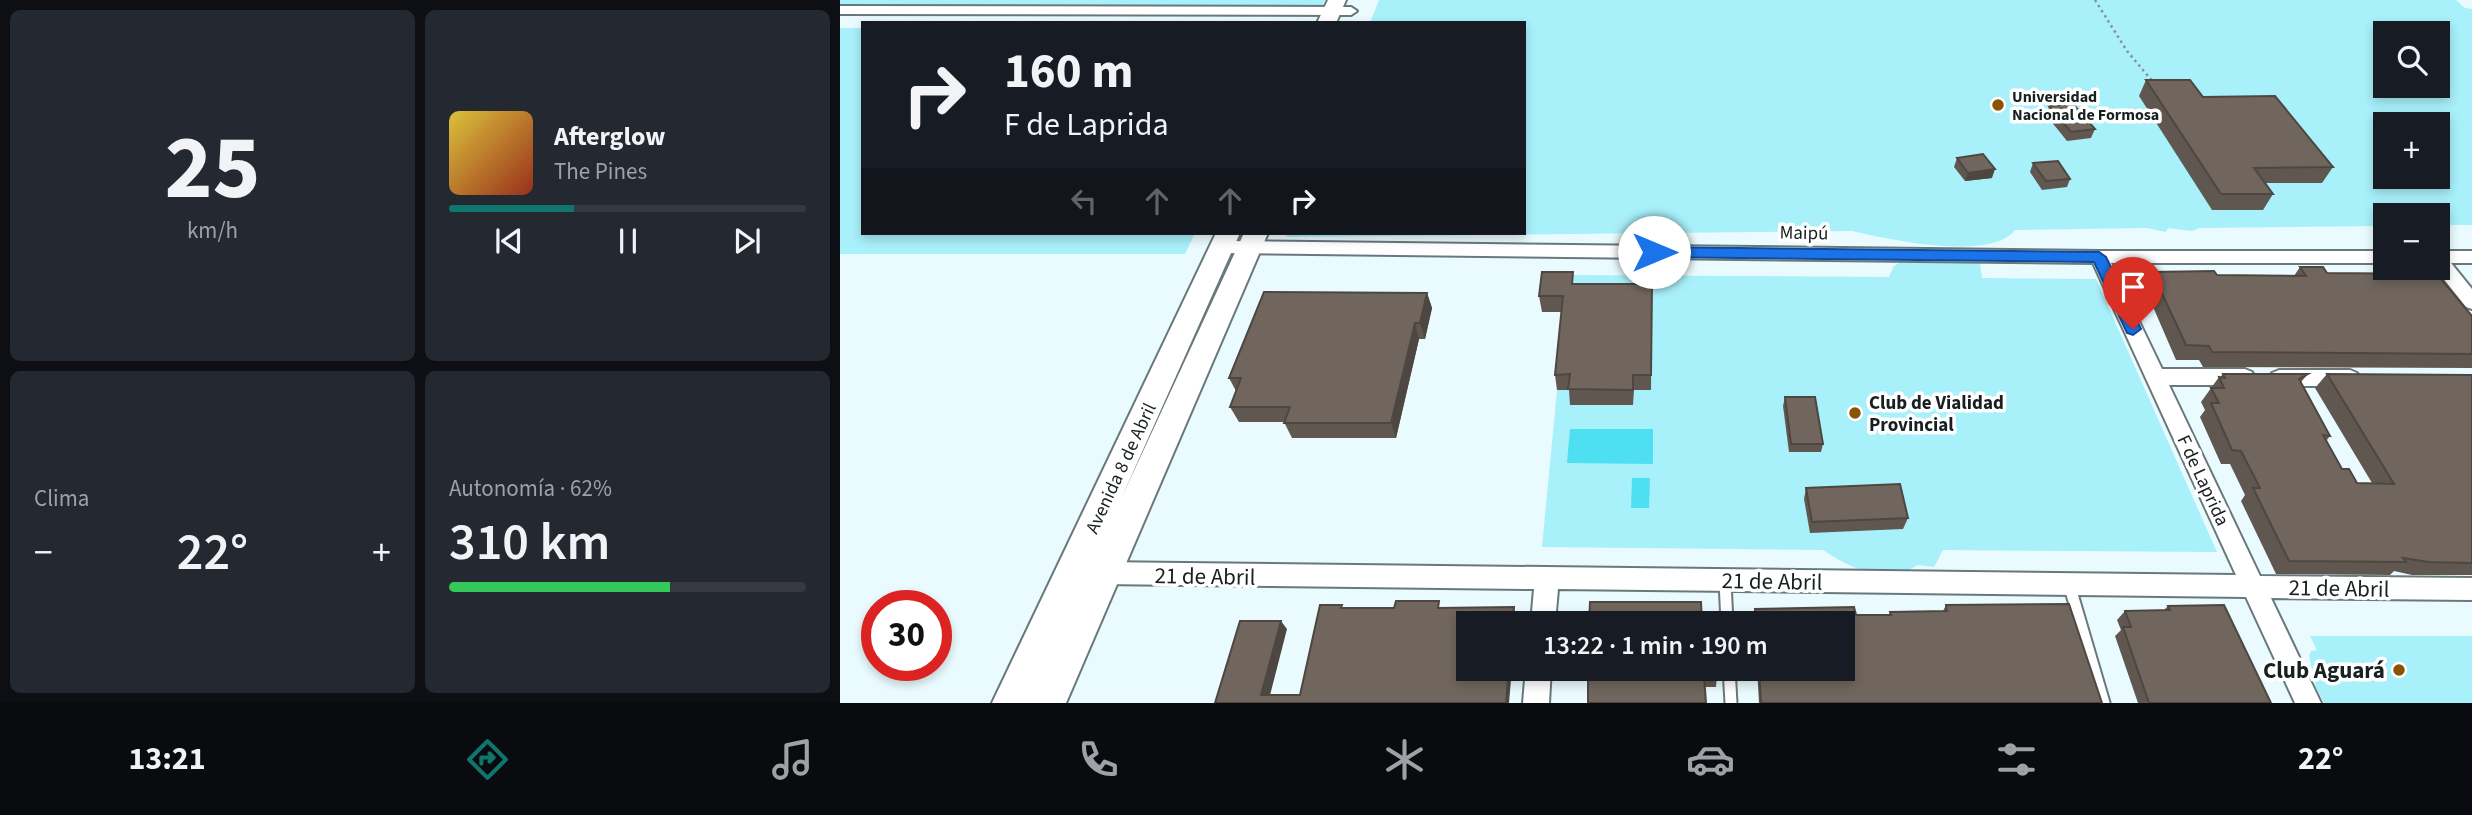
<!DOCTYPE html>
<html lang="es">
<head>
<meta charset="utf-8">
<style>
  :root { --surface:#171b24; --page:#242831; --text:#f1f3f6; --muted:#9ea1a6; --line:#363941; --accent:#0f766e }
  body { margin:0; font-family:"Source Sans 3",sans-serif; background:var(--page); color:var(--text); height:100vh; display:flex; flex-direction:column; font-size:26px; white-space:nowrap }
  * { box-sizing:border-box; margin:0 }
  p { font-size:23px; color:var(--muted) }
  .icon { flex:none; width:38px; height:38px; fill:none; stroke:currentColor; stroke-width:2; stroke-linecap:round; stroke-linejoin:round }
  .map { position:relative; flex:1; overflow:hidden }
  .drawer { display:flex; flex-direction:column; gap:10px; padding:10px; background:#0d0f14; width:840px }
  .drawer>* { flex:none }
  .top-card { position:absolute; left:21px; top:21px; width:665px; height:214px; border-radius:0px; box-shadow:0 4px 10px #0003; background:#171b24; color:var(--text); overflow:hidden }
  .buttons { position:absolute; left:1533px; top:21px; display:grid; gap:14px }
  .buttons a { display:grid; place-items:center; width:77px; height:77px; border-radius:0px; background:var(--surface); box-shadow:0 4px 10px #0003; font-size:35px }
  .speed { position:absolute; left:21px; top:590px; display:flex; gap:14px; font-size:35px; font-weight:700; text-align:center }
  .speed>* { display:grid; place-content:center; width:91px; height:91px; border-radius:50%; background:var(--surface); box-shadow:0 4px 10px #0003; line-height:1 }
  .speed .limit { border:10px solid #d22; background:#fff; color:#111 }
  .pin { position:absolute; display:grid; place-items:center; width:60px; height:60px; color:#fff; margin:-72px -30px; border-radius:50% 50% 50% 0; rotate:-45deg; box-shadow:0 0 7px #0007 }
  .pin .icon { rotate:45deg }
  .me { position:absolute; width:77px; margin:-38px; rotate:90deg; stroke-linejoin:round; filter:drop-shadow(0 0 5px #0008) }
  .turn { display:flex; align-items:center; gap:24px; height:147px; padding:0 28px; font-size:32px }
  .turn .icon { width:91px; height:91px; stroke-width:2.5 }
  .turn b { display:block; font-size:49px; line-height:60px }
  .lanes { display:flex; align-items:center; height:66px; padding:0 28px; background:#0003; justify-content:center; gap:35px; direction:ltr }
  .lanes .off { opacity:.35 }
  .big { font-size:52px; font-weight:600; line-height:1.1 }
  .drawer .card { flex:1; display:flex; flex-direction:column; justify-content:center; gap:10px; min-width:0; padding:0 24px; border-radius:10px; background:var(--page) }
  .drawer .dial { align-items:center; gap:0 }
  .dial b { font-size:91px; line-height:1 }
  .song { display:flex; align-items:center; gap:21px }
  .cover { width:84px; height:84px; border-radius:10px; background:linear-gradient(135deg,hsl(50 70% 55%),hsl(10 70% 35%)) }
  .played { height:7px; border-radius:4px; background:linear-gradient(90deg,var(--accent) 35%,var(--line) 35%) }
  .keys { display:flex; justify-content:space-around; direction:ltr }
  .heat { display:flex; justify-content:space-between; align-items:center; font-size:38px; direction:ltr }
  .charge { height:10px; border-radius:5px; background:linear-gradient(90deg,#34c759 62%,var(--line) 0) }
  .drawer .tiles { flex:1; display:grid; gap:10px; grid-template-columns:repeat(2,1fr) }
  .trip { position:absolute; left:616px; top:611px; width:399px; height:70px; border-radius:0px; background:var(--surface); box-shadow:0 4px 10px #0003; font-weight:600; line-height:70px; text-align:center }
  .dock { display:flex; height:112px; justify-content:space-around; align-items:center; background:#090b0e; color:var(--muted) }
  .dock .icon { width:49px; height:49px }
  .dock .on { color:var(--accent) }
  .dock b { font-size:32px; color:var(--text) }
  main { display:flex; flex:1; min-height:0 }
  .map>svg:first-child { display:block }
</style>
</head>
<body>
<main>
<section class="drawer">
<div class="tiles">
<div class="card dial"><b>25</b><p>km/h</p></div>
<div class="card">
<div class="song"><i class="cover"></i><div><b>Afterglow</b><p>The Pines</p></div></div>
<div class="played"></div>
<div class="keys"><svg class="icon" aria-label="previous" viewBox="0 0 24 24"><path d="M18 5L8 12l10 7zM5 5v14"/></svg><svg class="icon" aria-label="pause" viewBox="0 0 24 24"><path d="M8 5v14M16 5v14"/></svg><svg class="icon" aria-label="next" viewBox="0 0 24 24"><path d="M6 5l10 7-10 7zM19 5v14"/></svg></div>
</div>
<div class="card"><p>Clima</p>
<div class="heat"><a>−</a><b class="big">22°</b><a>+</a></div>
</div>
<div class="card"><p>Autonomía · 62%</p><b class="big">310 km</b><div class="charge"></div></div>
</div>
</section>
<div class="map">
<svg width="1632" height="703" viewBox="0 0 1632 703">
  <rect width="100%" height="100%" fill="#e9fbfe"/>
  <g fill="#a8f0fa" fill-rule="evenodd">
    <polygon points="0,0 485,0 482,6 0,5"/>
    <path d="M539 0H1616L1625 8 1632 9V225H1598V215H1545V226L1359 228 1352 231 1328 228 1326 232 1307 228 1175 230C1151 262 1046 239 1012 231L446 237 448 233H684V23H530ZM1545 33H1598V86H1545ZM1545 124H1598V177H1545Z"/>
    <polygon points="0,28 23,28 23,233 355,233 345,254 0,254"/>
    <path d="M1063 261H1132L1140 264 1142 278 1256 279 1377 552 1103 550 1094 567 1078 565C1067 570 1059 578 1046 577 1031 576 995 560 984 550L702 547 728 275 1049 277 1054 266Z"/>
    <polygon points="1470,636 1632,636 1632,703 1484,703 1476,687 1469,655 1471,651 1477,650"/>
  </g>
  <g fill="#4ee0f2">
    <polygon points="730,429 813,429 813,464 727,463"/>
    <polygon points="792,478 810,478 809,508 791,508"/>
  </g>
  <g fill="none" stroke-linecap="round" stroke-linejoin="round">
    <g stroke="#68787b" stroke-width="15">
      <g id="lane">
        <polyline points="885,581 887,623"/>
        <polyline points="1229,584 1264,703"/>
        <polyline points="889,668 891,703"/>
      </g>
    </g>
    <g stroke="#68787b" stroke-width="4">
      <g id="street">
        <polygon points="0,6 511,7 517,11 511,15 0,14"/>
        <polygon points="382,241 1259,251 1545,251 1545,263 1271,263 1322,369 1405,369 1412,372 1415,377 1412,382 1405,385 1329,385 1420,576 1632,578 1632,600 1431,598 1481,703 1455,703 1406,597 718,589 715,623 691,623 694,589 258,584 250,581 246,573 250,565 258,562 1396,575 1253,263 382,253 373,247"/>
        <polygon points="1598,251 1632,251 1632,263 1611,263 1632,289 1632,309 1626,307 1595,268 1598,268"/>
        <polygon points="1439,370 1510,370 1517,373 1520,378 1517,383 1510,386 1439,386 1432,383 1429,378 1432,373"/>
        <polygon points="686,668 711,668 709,703 683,703"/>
      </g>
    </g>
    <g stroke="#68787b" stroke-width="4">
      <g id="secondary">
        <polygon points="488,0 506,0 496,23 477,23"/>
        <polygon points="376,233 400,233 281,499 404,233 428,233 226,703 152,703"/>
      </g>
    </g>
    <polyline stroke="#879395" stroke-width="2.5" stroke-dasharray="2.5 3.5" stroke-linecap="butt" points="1255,0 1287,51 1314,83"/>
    <use href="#lane" stroke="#fff" stroke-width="11"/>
    <use href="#street" fill="#fff" fill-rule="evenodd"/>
    <use href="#secondary" fill="#fff" fill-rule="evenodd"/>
  </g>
  <g fill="#605850">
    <polygon points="1306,80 1363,97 1493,167 1482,183 1426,183 1433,194 1423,210 1372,210 1299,96"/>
    <polygon points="1209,106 1255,129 1251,138 1227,141 1206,115"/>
    <polygon points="1117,158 1152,178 1125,181 1114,167"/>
    <polygon points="1193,163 1230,179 1227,187 1202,190 1190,172"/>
    <polygon points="1460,267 1487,273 1632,316 1632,368 1363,367 1359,360 1336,360 1304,286 1312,272 1377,275 1454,276"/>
    <polygon points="734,284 812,284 811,390 794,390 793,405 730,405 729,390 717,390 715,375 722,312 702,312 699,296"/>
    <polygon points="587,293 592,308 585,339 579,339 556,438 452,438 444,422 399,422 390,407 396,391 389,378"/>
    <polygon points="1383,374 1468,374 1461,382 1490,436 1486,441 1502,469 1517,483 1532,483 1475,388 1487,374 1632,375 1632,575 1572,575 1554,571 1550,575 1436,574 1401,501 1405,495 1390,464 1381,464 1360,417 1365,410 1361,402 1379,377 1380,377"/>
    <polygon points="945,397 983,444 981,452 949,452 943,406"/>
    <polygon points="966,488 1068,518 1063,529 970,533 964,499"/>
    <polygon points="1106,605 1262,703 919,703 917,668 1003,668 1003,623 914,623 915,609 1016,615 1049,615 1050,612 1103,611"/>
    <polygon points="1328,606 1431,703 1298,703 1275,636 1281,630 1277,620 1285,611 1324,610"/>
    <polygon points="748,668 877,676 876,687 865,687"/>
  </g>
  <g fill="#4e4741">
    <polygon points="1155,169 1152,178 1125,181 1128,173"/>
    <polygon points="587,293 592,308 585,339 580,323"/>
    <polygon points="575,323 579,339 556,438 551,423"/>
    <polygon points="674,607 676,616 675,623 672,623"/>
    <polygon points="441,621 447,629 428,703 421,695"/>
    <polygon points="669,668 672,668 669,703 666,703"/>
  </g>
  <g fill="#70665d" stroke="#4e4741" stroke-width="2">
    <polygon points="1306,80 1350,80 1363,97 1435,96 1493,167 1414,168 1433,194 1381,194"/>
    <polygon points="1233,104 1255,129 1231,132 1209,106"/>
    <polygon points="1143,154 1155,169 1128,173 1117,158"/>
    <polygon points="1218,161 1230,179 1206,181 1193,163"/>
    <polygon points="1460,267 1483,267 1487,273 1597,274 1632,316 1632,354 1372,352 1369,346 1346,345 1312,272 1374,271 1377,275 1466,276"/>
    <polygon points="702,272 733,272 732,284 812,284 811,375 793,375 793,390 728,389 730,374 715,375 723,296 699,296"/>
    <polygon points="424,292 587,293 580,323 575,323 551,423 444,423 450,407 390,407 401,378 389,378"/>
    <polygon points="1383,374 1468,374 1459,379 1490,436 1483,435 1502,469 1509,469 1517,483 1554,484 1487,374 1632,375 1632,563 1588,562 1563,558 1566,562 1449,561 1413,488 1420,488 1401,451 1392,450 1371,403 1379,403 1371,388 1384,388 1379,377 1385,378"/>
    <polygon points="945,397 975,397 983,444 951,444"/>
    <polygon points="1060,484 1068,518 972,522 966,488"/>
    <polygon points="556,601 599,601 598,608 674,607 672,623 628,623 628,668 669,668 666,703 375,703 400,621 441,621 421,695 460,695 480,605 502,605 501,608 554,608"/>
    <polygon points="750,602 861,602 862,623 749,623"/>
    <polygon points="1229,604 1262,703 921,703 919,668 1003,668 1003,623 916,623 915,609 1014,607 1016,615 1051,615 1050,612 1107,611 1106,605"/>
    <polygon points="1384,605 1431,703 1309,703 1283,627 1291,627 1285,611 1330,610 1328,606"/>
    <polygon points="748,668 877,668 877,676 864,676 866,703 748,703"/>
  </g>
  <polygon fill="#1a73e8" stroke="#114b97" stroke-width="2" points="814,247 1259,252 1266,257 1301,329 1293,335 1287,333 1254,262 814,257 807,252"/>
  <g fill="#895302" stroke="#fff" stroke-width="2.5">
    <circle cx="1158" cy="105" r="7"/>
    <circle cx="1015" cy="413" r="7"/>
    <circle cx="1559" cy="670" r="7"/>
  </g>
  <g text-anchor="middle" stroke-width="7" stroke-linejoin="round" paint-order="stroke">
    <g font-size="16" font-weight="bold" fill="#192020" stroke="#fff" text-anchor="start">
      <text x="1172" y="102">Universidad<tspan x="1172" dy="18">Nacional de Formosa</tspan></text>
    </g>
    <g font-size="19" fill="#192020" stroke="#fff">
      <text transform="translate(964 232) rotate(1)" y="7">Maipú</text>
      <text transform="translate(280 468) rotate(-65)" y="7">Avenida 8 de Abril</text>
      <text transform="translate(1364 480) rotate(65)" y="7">F de Laprida</text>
    </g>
    <g font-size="19" font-weight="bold" fill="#192020" stroke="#fff" text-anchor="start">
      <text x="1029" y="409">Club de Vialidad<tspan x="1029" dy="22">Provincial</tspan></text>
    </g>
    <g font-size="23" fill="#192020" stroke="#fff">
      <text transform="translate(365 576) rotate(1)" y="8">21 de Abril</text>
      <text transform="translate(932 581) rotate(1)" y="8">21 de Abril</text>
      <text transform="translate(1499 588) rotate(1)" y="8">21 de Abril</text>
    </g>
    <g font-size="23" font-weight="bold" fill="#192020" stroke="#fff" text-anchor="end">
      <text x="1545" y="678">Club Aguará</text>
    </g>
  </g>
</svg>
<div class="buttons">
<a><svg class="icon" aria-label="search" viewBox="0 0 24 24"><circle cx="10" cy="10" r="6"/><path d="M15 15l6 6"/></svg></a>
<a>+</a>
<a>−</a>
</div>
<div class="speed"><div class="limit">30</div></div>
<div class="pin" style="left:1293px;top:329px;background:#d93025"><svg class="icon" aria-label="arrive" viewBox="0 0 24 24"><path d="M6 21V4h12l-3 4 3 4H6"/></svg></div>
<svg class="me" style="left:814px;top:252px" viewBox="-20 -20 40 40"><circle r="19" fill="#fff"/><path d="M0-13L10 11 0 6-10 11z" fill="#1a73e8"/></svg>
<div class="trip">13:22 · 1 min · 190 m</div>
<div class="top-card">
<div class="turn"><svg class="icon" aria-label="right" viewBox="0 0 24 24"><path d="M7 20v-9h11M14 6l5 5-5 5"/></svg><div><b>160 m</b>F de Laprida</div></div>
<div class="lanes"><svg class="icon off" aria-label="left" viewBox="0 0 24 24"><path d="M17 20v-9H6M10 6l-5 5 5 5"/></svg><svg class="icon off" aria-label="ahead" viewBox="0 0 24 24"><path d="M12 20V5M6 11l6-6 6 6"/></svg><svg class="icon off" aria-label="ahead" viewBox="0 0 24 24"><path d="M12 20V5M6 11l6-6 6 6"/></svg><svg class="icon" aria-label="right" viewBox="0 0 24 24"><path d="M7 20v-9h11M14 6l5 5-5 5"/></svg></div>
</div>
</div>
</main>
<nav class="dock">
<b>13:21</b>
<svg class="icon on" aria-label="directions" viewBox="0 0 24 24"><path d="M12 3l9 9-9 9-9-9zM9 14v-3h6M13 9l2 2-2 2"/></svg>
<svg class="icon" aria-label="music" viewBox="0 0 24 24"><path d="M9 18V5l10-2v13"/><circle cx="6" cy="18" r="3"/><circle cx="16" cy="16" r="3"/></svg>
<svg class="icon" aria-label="phone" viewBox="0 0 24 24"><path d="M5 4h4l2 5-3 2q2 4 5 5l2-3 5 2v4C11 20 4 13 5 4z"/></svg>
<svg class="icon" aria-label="climate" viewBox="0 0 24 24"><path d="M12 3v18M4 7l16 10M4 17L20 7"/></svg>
<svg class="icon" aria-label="car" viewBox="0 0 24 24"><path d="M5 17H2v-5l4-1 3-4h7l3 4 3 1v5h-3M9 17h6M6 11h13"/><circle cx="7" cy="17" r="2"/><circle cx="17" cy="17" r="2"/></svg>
<svg class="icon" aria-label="filters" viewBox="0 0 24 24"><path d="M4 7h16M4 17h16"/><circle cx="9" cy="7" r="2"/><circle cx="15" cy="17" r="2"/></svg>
<b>22°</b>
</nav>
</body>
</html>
